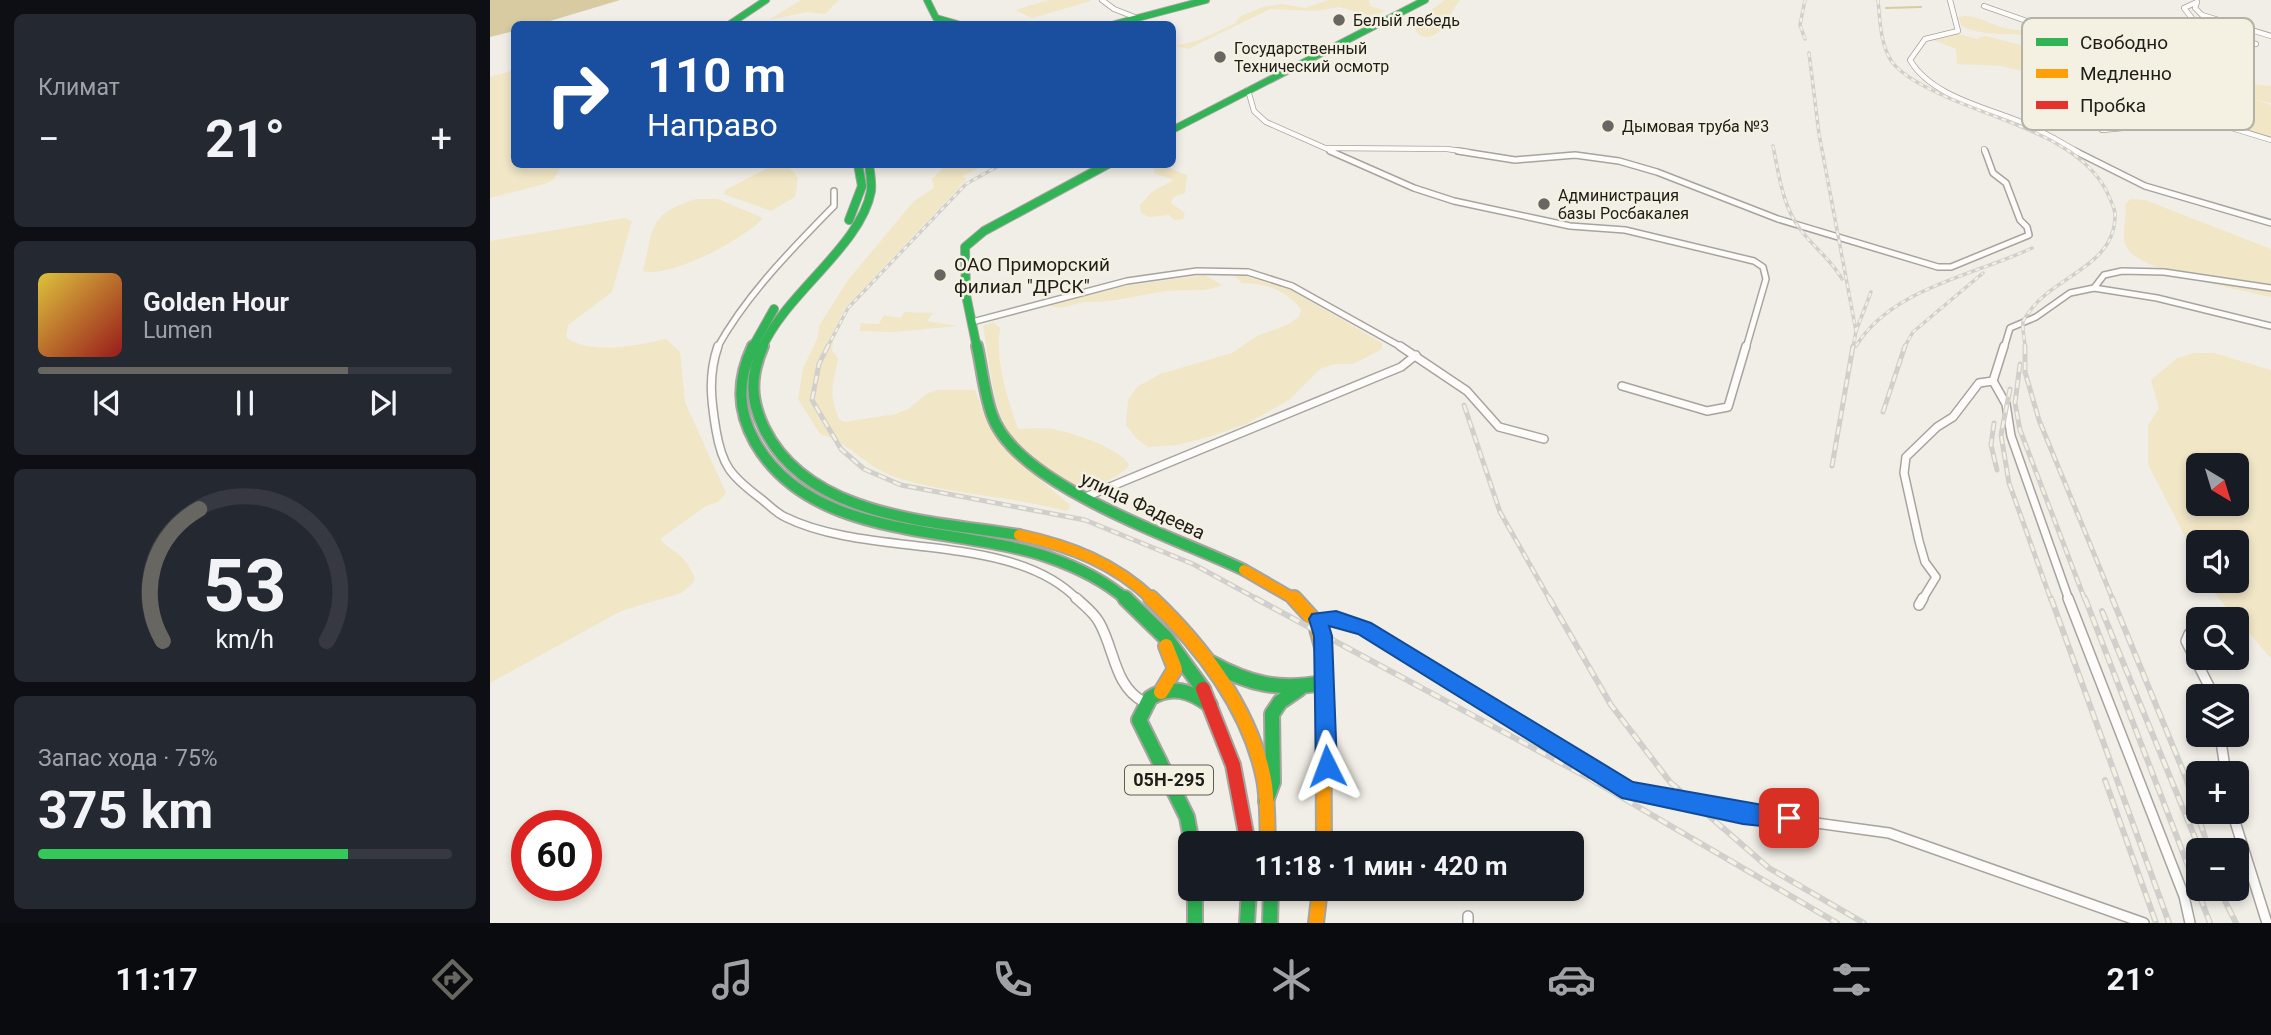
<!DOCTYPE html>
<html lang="ru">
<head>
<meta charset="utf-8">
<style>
  :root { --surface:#171b24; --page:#242831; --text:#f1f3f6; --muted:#9ea1a6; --line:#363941; --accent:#686661 }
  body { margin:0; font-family:Roboto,sans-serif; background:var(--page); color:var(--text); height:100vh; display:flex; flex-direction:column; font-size:26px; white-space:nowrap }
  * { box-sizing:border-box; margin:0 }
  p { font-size:23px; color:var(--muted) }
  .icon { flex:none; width:38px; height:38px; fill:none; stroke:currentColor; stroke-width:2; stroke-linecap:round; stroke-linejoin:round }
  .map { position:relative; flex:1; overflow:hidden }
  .drawer { display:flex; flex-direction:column; gap:14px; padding:14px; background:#0d0f14; width:490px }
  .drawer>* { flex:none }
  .guide { position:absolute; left:21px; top:21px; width:665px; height:147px; border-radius:10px; box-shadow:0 4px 10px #0003; background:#1a4fa0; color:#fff; overflow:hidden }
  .needle { width:46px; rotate:142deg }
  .fabs { position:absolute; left:1696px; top:453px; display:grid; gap:14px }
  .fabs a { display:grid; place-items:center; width:63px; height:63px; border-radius:10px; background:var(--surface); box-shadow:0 4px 10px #0003; font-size:35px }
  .speed { position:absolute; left:21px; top:810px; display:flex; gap:14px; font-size:35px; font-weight:700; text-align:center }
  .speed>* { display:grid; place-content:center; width:91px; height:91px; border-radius:50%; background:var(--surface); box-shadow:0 4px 10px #0003; line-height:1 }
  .speed .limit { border:10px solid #d22; background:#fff; color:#111 }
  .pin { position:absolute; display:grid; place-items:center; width:60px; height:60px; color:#fff; margin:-30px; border-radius:14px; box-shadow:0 4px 10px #0006 }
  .me { position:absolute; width:77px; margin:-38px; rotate:357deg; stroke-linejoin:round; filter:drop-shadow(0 0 5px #0008) }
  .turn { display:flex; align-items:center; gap:24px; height:147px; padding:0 21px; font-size:32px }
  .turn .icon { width:91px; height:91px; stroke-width:2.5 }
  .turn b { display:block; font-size:49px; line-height:60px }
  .big { font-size:52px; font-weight:700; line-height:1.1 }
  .drawer .widget { flex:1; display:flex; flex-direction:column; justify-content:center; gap:10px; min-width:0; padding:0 24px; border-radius:10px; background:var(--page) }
  .drawer .dial { align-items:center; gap:0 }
  .dial svg { height:182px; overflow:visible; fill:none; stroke:var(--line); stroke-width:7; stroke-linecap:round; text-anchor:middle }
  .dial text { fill:var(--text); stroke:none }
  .song { display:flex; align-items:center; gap:21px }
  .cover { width:84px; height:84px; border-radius:10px; background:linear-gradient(135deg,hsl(50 70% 55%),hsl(0 70% 35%)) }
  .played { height:7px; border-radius:4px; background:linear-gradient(90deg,var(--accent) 75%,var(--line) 75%) }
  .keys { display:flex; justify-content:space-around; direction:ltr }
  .heat { display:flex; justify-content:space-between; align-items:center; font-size:38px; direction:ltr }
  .charge { height:10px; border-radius:5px; background:linear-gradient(90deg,#34c759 75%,var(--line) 0) }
  .trip { position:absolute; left:688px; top:831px; width:406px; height:70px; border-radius:10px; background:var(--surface); box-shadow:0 4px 10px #0003; font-weight:700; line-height:70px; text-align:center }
  .menu { display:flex; height:112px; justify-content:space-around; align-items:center; background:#090b0e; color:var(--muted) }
  .menu .icon { width:49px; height:49px }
  .menu .current { color:var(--accent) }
  .menu b { font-size:32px; color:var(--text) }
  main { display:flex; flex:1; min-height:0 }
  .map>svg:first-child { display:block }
</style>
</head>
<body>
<main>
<section class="drawer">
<div class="widget"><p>Климат</p>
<div class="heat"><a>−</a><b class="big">21°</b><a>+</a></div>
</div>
<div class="widget">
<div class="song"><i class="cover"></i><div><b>Golden Hour</b><p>Lumen</p></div></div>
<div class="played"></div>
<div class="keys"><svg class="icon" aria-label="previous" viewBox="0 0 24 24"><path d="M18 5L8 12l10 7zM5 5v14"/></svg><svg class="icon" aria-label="pause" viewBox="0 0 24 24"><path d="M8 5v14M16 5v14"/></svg><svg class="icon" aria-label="next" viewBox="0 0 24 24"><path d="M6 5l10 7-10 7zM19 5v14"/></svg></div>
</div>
<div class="widget dial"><svg viewBox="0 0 100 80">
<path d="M14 69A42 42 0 1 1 86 69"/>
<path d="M14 69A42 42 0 0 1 30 11" stroke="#686661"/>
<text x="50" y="56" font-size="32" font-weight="700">53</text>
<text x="50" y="72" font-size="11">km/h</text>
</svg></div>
<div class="widget"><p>Запас хода · 75%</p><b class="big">375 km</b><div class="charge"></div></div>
</section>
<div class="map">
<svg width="1781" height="923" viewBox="0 0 1781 923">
  <rect width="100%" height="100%" fill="#f0eee6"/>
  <g fill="#f1e6c6" fill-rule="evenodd">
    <polygon points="311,0 349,0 335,14 317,12 279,20"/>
    <polygon points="559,0 600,0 601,1 542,18 525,10"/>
    <polygon points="839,0 879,0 880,6 896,11 883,16 849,7 826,11 780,9 698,49 686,46 709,40 744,24 751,16 773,7 793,4 815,8"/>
    <path d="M955 0H970C958 14 951 46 928 34L922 24Z"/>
    <path d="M1476 16C1491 17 1501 25 1515 28 1532 32 1551 29 1565 40 1552 44 1535 33 1522 34 1506 34 1488 34 1472 26L1468 17Z"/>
    <path d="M1468 34 1487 39 1495 36 1551 50 1564 56 1589 59 1640 71 1681 97 1744 108C1757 95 1764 99 1781 105V138L1717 116 1671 108 1656 119 1606 127 1602 109 1574 94 1552 76 1511 66 1467 64 1466 49 1443 40Z"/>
    <polygon points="24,70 24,164 72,165 63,180 55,184 0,198 0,77"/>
    <polygon points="1687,81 1743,87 1762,84 1781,86 1781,103 1754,97 1738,106 1694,98 1678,87"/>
    <path d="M284 165C295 164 305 169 308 180L305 197 281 211 234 194 235 190Z"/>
    <path d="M456 165H496L472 176 477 179 355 308 345 328 342 351 348 358C344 386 337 390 349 419L355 422 406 414 418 409 438 393 447 390H485L499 427 549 479 579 504 580 508 576 511C521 496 462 495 408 478 377 469 360 442 330 434L308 399 313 368 328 337 329 326 358 280 424 201 444 188 442 179Z"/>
    <polygon points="658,165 678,165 681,169 697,175 695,193 683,197 681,203 695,213 693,219 684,220 679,215 659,217 651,213 650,205 663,191 684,180 664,173 664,169"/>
    <path d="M206 199H228L273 218C256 238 179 279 153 271 164 227 158 214 206 199Z"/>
    <path d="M1641 199 1655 200 1781 249V297C1752 290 1651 272 1637 248 1630 236 1638 217 1635 204Z"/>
    <path d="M135 218 142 221 122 292 78 325 76 337C98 356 150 345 176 339L190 352 195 402 236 493 228 502 216 506 170 539C187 557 192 550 205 578L203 583 191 593 131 611 0 683V241Z"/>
    <path d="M749 274 801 290 892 343V349L863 364H844L830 369 799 400 756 424 715 438 687 445 658 447 647 439 636 425 638 400 647 387 670 374 742 353 767 336 797 325 809 317 811 309C796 290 775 283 752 283L745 276Z"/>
    <path d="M715 275 732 285C716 293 695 289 678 291 651 294 623 303 597 302 583 302 573 312 560 305L634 286Z"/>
    <polygon points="415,312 443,313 437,321 468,326 404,332 370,331 371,323 389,324 394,315 411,318"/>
    <path d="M503 322 510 328C505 362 517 397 528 429 540 429 555 427 567 430 584 433 633 450 639 465 629 478 604 487 588 488 567 475 529 449 516 428 503 409 498 351 493 326Z"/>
    <path d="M1704 353H1724L1781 370V658L1725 594 1718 581H1746V542H1708V562L1658 464V426L1669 408 1661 380 1686 359ZM1708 466H1746V504H1708Z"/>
  </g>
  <polygon fill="#d8caa1" points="0,0 130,0 50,24 24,24 24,31 0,37"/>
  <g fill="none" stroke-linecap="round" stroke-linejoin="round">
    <polyline stroke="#d8caa1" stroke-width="2" points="1396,8 1431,7"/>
    <g stroke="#a6a49e" stroke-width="6">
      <g id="street-far3">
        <polyline points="612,0 624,9 647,18"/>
        <path d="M1460 0 1468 31 1435 39 1420 60C1441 96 1495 107 1531 122 1551 131 1570 141 1588 152"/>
        <polyline points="1494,6 1562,30 1643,50 1673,61 1659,88 1676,116 1664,125 1612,130"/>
        <polyline points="1766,44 1712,31 1694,8 1707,2 1705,8 1712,15 1781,36"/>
        <polyline points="758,90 764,111 776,122 844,152"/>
        <polyline points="1673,107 1781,140"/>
        <polyline points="835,148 957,149 978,152"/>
        <polyline points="1494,149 1495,152"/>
      </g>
    </g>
    <g stroke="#a6a49e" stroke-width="8">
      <g id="street-far2">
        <polyline points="840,151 924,188 964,201 1080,226 1135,230 1264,261 1273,267 1276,279 1256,348"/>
        <polyline points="968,151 1025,160 1085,155 1129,161 1167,172 1288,219 1448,267 1461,267 1539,235 1537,227 1530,220 1516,183 1503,173 1495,151"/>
        <polyline points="1585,151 1655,186 1781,223"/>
        <polyline points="1604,288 1614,275 1632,271 1674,272 1781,288"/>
        <polyline points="482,322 637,281 707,271 758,272 802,286 913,348"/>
        <path d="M227 348C257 294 301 250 344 206V191"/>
        <polyline points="1514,348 1520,328 1546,317 1580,293 1604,288 1667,298 1781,326"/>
      </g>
    </g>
    <g stroke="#a6a49e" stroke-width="10">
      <g id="street-far1">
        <path d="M228 346C218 375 221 400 226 430 232 466 241 476 270 498 278 504 286 513 295 517 379 559 522 531 588 600"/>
        <polyline points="910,346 977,391 1009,427 1054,439"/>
        <polyline points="1503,381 1514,346"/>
        <polyline points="1132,386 1217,411 1238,407 1256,346"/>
        <polyline points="593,498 911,367 926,355"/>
        <polyline points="1432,600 1446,577 1435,562 1429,541 1414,473 1416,457 1447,427 1463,417 1489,383 1503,381 1516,404 1521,436 1579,600"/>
      </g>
    </g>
    <g stroke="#a6a49e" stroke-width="12">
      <g id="street">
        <path d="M586 598C594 605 604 613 609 622 625 650 624 686 654 702"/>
        <polyline points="1578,598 1694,896 1700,923"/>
        <polyline points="1429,605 1433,598"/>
        <polyline points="828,619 846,618 874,628 1139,791 1200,800 1253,813 1399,833 1654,923"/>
        <polyline points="1708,635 1699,634 1696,641 1724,696"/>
        <polyline points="1730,735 1736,774"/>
        <polyline points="1742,812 1777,923"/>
        <polyline points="978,916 978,923"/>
      </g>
    </g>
    <g stroke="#a6a49e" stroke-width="8">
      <g id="fast-far3">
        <polyline points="437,0 446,18 467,24"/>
        <polyline points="240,24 276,0"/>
        <polyline points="625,24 716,0"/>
        <polyline points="682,130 935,0"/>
      </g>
    </g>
    <g stroke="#a6a49e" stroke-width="10">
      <g id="fast-far2">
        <polyline points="359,220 372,186 368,164"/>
        <polyline points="262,348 284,309"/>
        <path d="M272 348C296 293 371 246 381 191 382 182 380 173 379 164"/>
        <polyline points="487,348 476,295 475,247 494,231 618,164"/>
      </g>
    </g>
    <g stroke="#a6a49e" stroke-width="14">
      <g id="fast-far1">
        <path d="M263 346C247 380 247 410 265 442 321 541 463 525 558 557 587 567 614 580 637 600"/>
        <path d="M273 346C260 376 260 399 274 428 318 518 442 521 529 535"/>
        <path d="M487 346C492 368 494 393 502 415 526 486 688 538 754 570"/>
      </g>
    </g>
    <g stroke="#a6a49e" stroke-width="18">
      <g id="fast">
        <polyline points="635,598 676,638 713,689"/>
        <path d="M721 663C759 684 789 691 832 683"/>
        <polyline points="776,801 783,782 782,714 790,702 809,689"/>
        <path d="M702 844 697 817 649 720 660 698C681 684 701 691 720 705"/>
        <polyline points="705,889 705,923"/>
        <polyline points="757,923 759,889"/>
        <polyline points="780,923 781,889"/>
      </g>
    </g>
    <g stroke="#a6a49e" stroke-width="14">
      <g id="slow-far1">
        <path d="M529 535C580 546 625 563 663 600"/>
        <polyline points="754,570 806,600"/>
      </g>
    </g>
    <g stroke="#a6a49e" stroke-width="18">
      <g id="slow">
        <path d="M661 598C712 646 760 709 774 779 778 800 777 822 778 844"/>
        <polyline points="804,598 825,621 833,651 834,844"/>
        <polyline points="671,692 685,669 676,646"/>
        <polyline points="826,923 830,889"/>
      </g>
    </g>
    <g stroke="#a6a49e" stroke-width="18">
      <polyline id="jam" points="713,689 743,765 758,844"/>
    </g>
    <use href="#street-far3" stroke="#fdfcfb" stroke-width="4.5"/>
    <use href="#street-far2" stroke="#fdfcfb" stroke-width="5"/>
    <use href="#street-far1" stroke="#fdfcfb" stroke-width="7"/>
    <use href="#street" stroke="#fdfcfb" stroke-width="9"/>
    <use href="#fast-far3" stroke="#30b455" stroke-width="6"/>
    <use href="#fast-far2" stroke="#30b455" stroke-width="8"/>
    <use href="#fast-far1" stroke="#30b455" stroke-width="10"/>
    <use href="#fast" stroke="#30b455" stroke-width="14"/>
    <use href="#slow-far1" stroke="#ff9f0a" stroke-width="10"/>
    <use href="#slow" stroke="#ff9f0a" stroke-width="14"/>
    <use href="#jam" stroke="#e5322d" stroke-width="14"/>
    <g stroke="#d0cfcc" stroke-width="3.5">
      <g id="rail-far2">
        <polyline points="1315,0 1310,25 1315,39"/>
        <path d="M1388 0C1390 20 1390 44 1402 62 1412 75 1431 85 1446 92 1499 119 1589 135 1617 192 1620 200 1626 208 1625 217 1624 265 1567 276 1542 308 1540 311 1534 318 1533 322 1532 329 1535 340 1535 348"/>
        <polyline points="1319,53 1329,134 1366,331 1363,348"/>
        <path d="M1283 146C1289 174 1292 205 1310 229 1323 247 1341 259 1352 279"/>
        <polyline points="1366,331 1381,292"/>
        <path d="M1366 346C1402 288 1483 276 1542 248"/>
        <polyline points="337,348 358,308 476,184 512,164"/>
        <polyline points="1414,348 1423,332 1493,273"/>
      </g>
    </g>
    <g stroke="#d0cfcc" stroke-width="5">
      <g id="rail-far1">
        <polyline points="338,346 329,364 322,400 351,449 374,469 411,485 595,520 703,564 769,600"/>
        <polyline points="1535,346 1535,372 1549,420 1623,600"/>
        <polyline points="1530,364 1525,403 1530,430 1595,600"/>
        <polyline points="1520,389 1511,435 1519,483 1561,600"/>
        <polyline points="974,405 1010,512 1060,600"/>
        <polyline points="1393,412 1415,346"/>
        <polyline points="1504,423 1501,445 1507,470"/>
        <polyline points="1342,466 1363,346"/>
      </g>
    </g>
    <g stroke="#d0cfcc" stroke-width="6">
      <g id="rail">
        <polyline points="765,598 1097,777 1347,923"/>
        <polyline points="1059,598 1121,705 1180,782 1279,868 1374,923"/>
        <polyline points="1561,598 1679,923"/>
        <polyline points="1595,598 1720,923"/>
        <polyline points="1622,598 1696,778 1719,850"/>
        <polyline points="1612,611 1710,850"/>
        <polyline points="1615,780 1666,923"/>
        <polyline points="1729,889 1746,923"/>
      </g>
    </g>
    <use href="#rail-far2" stroke="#f4f0e2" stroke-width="2" stroke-dasharray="4.5" stroke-linecap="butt"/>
    <use href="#rail-far1" stroke="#f4f0e2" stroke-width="2.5" stroke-dasharray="8" stroke-linecap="butt"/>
    <use href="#rail" stroke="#f4f0e2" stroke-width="3.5" stroke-dasharray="10" stroke-linecap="butt"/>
  </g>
  <polygon fill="#1a73e8" stroke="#114b97" stroke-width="2" points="846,611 881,623 1143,782 1307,811 1310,818 1307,826 1299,829 1253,824 1132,798 868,634 839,626 842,636 847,766 844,773 837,776 829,773 826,766 824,636 819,619 822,614"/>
  <g fill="#686661" stroke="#f4f0e2" stroke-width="2.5">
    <circle cx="849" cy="20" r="7"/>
    <circle cx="730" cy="57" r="7"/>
    <circle cx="1118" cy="126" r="7"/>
    <circle cx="1054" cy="204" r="7"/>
    <circle cx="450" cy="275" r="7"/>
  </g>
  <g text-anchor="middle" stroke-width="5" stroke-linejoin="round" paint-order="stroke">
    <g font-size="16" fill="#1f1d19" stroke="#f4f0e2" text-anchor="start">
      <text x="863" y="26">Белый лебедь</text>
      <text x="744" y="54">Государственный<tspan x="744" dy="18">Технический осмотр</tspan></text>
      <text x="1132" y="132">Дымовая труба №3</text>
      <text x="1068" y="201">Администрация<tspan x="1068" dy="18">базы Росбакалея</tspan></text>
    </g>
    <rect fill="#f4f0e2" stroke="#5f5c55" stroke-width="2" x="635" y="765.5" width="88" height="29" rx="5"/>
    <g font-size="18" font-weight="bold" fill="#1f1d19">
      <text x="679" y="786">05Н-295</text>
    </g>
    <g font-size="19" fill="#1f1d19" stroke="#f4f0e2" text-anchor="start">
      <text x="464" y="271">ОАО Приморский<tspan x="464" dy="22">филиал "ДРСК"</tspan></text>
    </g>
    <g font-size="19" fill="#1f1d19" stroke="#f4f0e2">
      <text transform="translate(653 505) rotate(25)" y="7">улица Фадеева</text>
    </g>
  </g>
  <rect x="1532" y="18" width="232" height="112" rx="10" fill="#f4f0e2" stroke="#b4b1a6" stroke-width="2"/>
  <rect x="1546" y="38" width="32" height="8" fill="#30b455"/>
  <rect x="1546" y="69" width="32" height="9" fill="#ff9f0a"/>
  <rect x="1546" y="101" width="32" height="8" fill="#e5322d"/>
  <g font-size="19" fill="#1f1d19">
    <text x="1590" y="49">Свободно</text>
    <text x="1590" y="80">Медленно</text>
    <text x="1590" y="112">Пробка</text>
  </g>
</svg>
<div class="fabs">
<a><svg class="needle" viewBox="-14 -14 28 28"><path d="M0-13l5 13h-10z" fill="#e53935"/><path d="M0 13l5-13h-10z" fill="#9ea1a6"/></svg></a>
<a><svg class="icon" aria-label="sound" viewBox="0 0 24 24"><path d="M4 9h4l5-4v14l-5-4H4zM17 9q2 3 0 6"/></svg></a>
<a><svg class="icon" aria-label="search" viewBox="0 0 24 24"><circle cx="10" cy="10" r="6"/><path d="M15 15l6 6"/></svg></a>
<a><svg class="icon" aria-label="layers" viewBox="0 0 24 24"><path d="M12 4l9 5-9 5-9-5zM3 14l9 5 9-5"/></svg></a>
<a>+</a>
<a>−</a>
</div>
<div class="speed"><div class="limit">60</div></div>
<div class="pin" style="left:1299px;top:818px;background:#d93025"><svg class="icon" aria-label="arrive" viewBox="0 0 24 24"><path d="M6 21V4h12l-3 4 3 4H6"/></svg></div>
<svg class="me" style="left:837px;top:766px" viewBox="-20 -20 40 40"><path d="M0-17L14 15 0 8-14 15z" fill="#1a73e8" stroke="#fff" stroke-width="4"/></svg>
<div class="trip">11:18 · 1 мин · 420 m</div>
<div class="guide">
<div class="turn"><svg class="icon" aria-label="right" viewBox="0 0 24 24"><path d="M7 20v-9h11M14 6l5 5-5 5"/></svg><div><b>110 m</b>Направо</div></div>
</div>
</div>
</main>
<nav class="menu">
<b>11:17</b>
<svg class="icon current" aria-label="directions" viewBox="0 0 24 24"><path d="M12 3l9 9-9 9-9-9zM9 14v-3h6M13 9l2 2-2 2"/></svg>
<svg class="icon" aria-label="music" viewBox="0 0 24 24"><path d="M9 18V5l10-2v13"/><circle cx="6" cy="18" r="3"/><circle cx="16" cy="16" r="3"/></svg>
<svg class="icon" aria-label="phone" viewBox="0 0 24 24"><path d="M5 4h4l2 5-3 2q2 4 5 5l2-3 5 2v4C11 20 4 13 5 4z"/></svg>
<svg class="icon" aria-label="climate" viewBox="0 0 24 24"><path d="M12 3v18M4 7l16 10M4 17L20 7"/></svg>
<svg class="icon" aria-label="car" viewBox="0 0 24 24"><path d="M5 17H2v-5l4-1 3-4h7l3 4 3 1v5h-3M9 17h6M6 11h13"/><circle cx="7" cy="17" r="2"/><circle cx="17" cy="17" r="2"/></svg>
<svg class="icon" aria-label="filters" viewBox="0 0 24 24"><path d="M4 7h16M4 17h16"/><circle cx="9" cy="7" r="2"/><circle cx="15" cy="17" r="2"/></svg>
<b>21°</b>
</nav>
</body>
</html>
